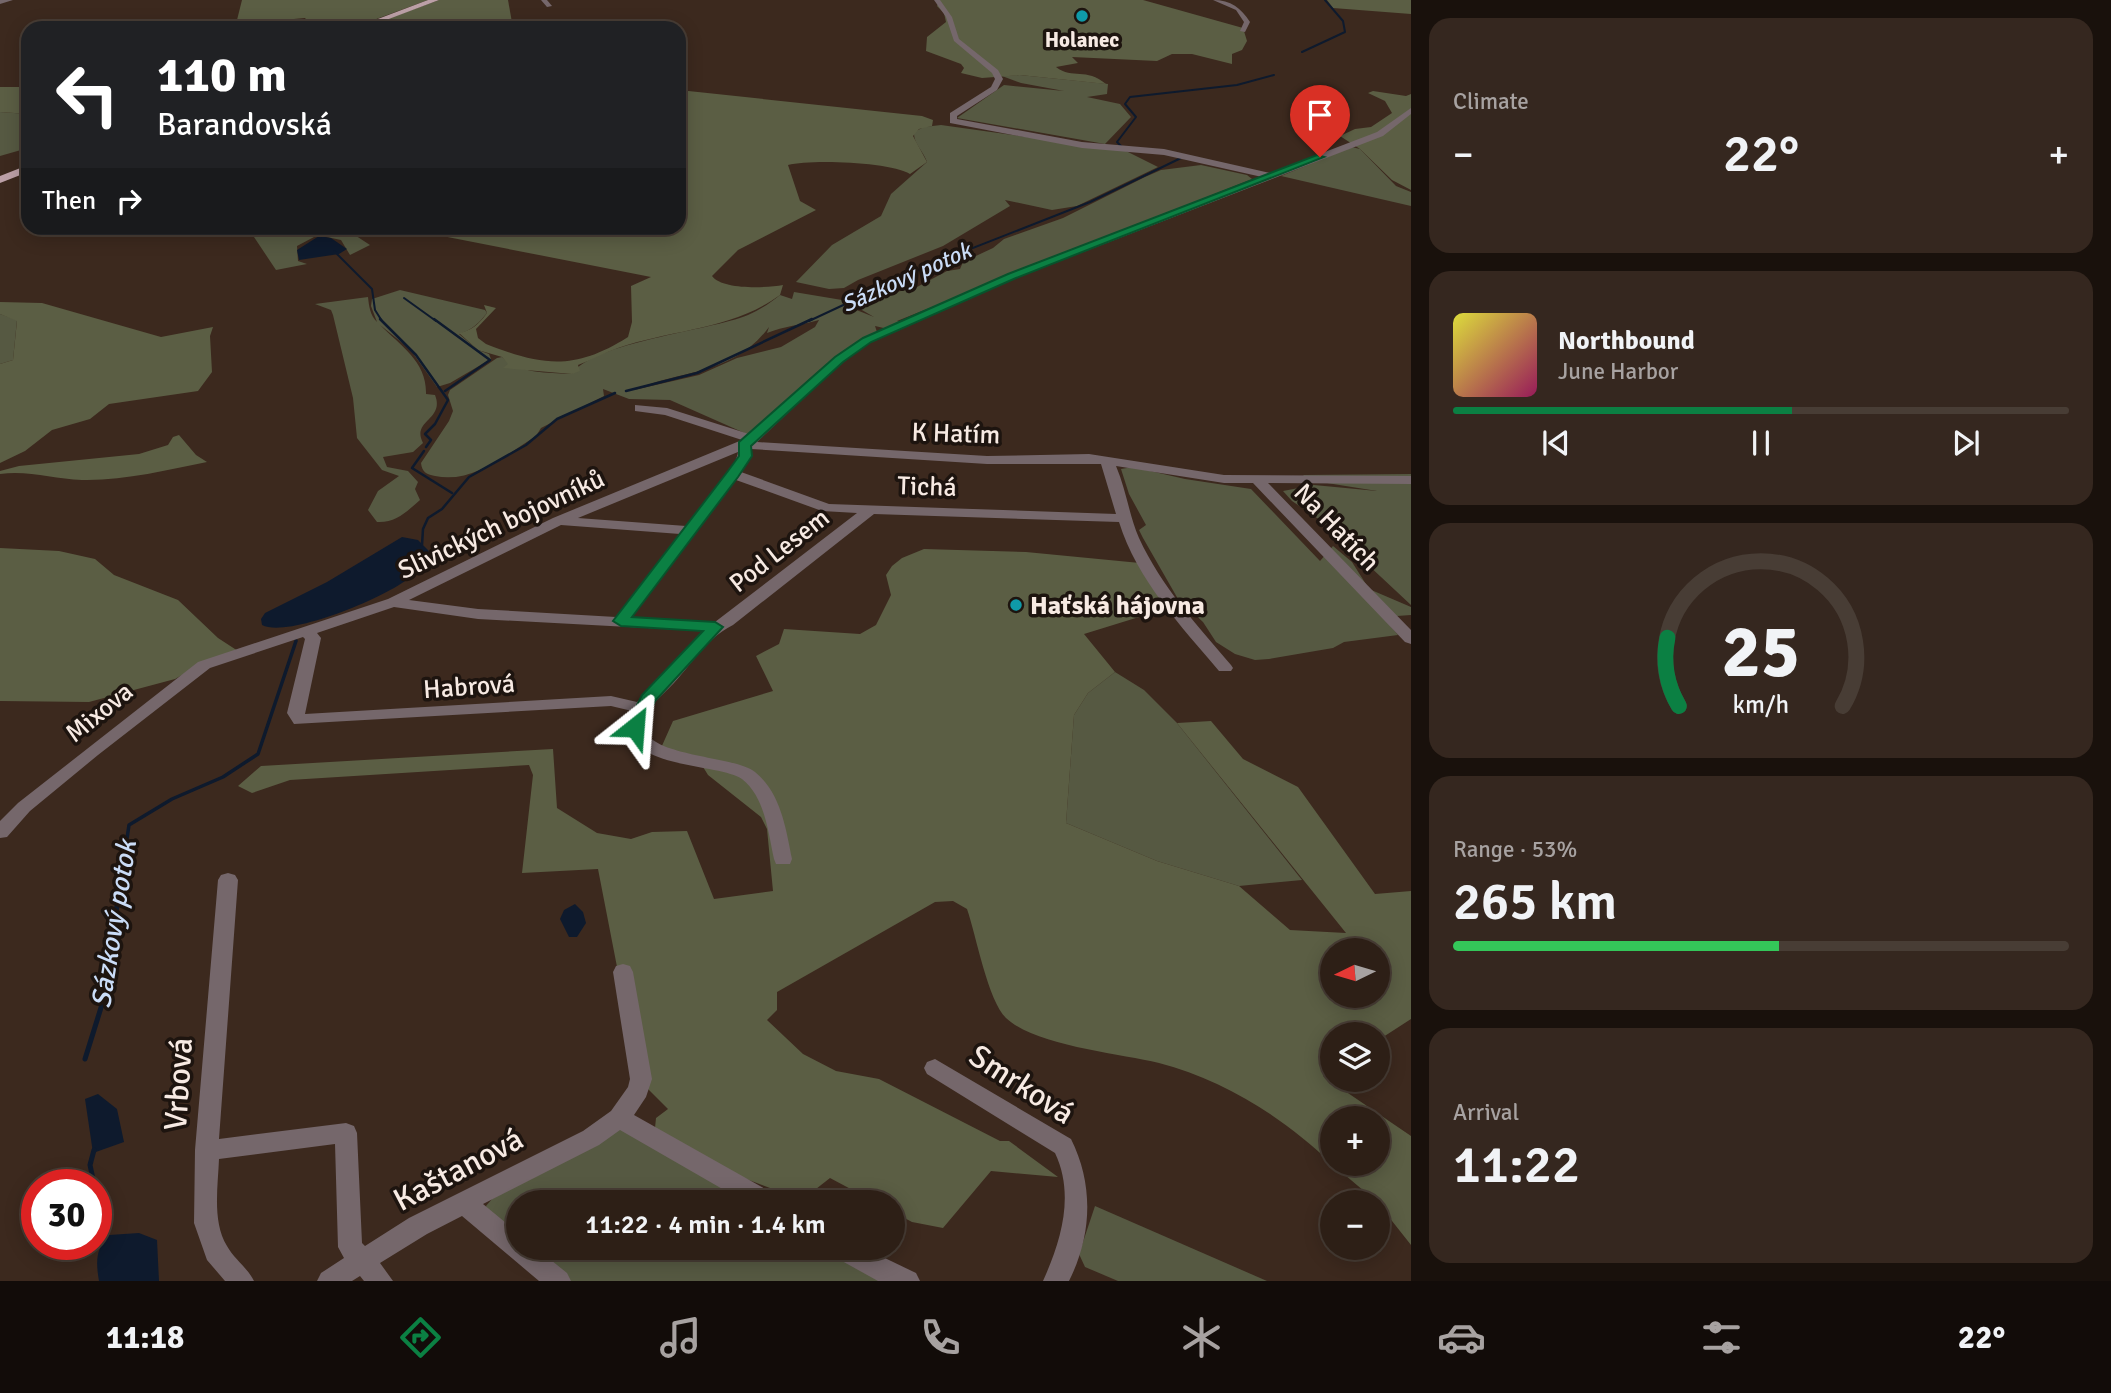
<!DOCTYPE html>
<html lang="en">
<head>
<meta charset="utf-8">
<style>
  :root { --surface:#2d1f16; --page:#35271f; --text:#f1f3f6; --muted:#a7a2a1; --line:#483d35; --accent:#0b8043 }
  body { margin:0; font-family:Signika,sans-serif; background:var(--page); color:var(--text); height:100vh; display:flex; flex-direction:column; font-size:26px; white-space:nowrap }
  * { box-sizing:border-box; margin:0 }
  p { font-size:23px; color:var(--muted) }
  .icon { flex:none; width:38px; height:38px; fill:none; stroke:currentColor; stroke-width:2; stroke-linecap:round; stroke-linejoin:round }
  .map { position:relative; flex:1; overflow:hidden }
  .details { display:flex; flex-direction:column; gap:18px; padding:18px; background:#19110c; width:700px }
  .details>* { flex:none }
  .banner { position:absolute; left:21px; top:21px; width:665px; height:214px; border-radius:21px; box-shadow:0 4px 18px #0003,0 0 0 2px var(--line); background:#202124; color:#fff; overflow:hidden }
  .needle { width:46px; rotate:265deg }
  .controls { position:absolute; left:1320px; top:938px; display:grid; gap:14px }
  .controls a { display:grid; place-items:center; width:70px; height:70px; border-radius:50%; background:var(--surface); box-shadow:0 4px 18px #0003,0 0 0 2px var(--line); font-size:35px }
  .speed { position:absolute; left:21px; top:1169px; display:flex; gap:14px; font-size:35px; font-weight:700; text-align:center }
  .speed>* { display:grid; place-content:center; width:91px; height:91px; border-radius:50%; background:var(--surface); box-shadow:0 4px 18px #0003,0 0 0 2px var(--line); line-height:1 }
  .speed .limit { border:10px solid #d22; background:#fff; color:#111 }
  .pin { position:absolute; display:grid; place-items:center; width:60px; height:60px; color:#fff; margin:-72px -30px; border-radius:50% 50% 50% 0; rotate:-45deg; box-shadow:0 0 7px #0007 }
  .pin .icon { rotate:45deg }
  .me { position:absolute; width:77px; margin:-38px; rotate:28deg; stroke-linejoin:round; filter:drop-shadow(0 0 5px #0008) }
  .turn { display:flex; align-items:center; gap:24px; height:147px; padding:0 21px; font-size:32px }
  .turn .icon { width:91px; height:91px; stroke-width:2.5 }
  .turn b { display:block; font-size:49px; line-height:60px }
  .then { display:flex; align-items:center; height:66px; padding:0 21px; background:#0003; gap:14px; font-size:26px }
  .big { font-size:52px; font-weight:600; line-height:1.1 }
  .details .tile { flex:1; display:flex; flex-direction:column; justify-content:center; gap:10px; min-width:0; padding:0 24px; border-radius:21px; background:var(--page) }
  .details .dial { align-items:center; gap:0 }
  .dial svg { height:182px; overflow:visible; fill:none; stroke:var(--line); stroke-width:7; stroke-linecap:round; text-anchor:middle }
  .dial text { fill:var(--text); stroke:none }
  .song { display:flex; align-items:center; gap:21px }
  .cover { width:84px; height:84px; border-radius:10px; background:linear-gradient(135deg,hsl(60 70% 55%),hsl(330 70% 35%)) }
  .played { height:7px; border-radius:4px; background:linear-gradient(90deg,var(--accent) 55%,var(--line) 55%) }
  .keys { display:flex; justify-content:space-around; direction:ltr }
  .heat { display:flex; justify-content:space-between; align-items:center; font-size:38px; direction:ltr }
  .charge { height:10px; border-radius:5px; background:linear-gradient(90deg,#34c759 53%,var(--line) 0) }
  .trip { position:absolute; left:506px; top:1190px; width:399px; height:70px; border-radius:35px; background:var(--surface); box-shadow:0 4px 18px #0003,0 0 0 2px var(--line); font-weight:600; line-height:70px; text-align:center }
  .tabs { display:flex; height:112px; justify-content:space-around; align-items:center; background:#120c09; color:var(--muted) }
  .tabs .icon { width:49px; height:49px }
  .tabs .on { color:var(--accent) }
  .tabs b { font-size:32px; color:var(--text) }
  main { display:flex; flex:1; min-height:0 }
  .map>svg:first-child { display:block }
</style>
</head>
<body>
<main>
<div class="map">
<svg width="1411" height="1281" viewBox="0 0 1411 1281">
  <rect width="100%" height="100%" fill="#3c291e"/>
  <g fill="#565942" fill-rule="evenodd">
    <polygon points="1020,75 1108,84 1107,94 1087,97 1120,104 1131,117 1105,144 957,118 1004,85 1064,91 1021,83 1002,76"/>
    <polygon points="0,112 28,114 28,148 0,156"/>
    <path d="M941 125 1126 151 1158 167 1077 206 1052 210 1005 200 1010 206 943 246 858 280 844 288 829 289 796 282 832 245 881 216 891 194 927 162C924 152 913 143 914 132L924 127Z"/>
    <polygon points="1352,147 1360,149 1396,186 1411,192 1411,206 1281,176"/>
    <path d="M1201 165 1247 175 1252 179 897 321 900 322 888 329 875 326 877 332C826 356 791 398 749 435L670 400 629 399 603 389 604 396 541 428 536 436C506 455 472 484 435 476 426 474 422 472 421 463L449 421 453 411 448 395 450 390 497 358 502 357C518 374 551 373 572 374 593 342 709 331 748 315 760 310 770 303 780 295L792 299 794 292 842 300 854 309 874 317 855 306 860 301 917 287 947 271 960 269 963 262 993 248 1004 239 1063 218 1145 177 1161 170ZM819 320 815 327 781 347 737 358 699 375 634 390C681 370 734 375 769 327L767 333C784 326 801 325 819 320Z"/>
    <polygon points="248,228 308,228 314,237 297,246 298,261 307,264 276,270"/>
    <polygon points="311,228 344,228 370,245 350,255 341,240 322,236"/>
    <path d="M400 290 485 310 487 313C479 323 472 330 459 334L478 350 489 354 491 359 450 383 437 387 410 349 380 325C401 346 427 362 426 394L435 395C445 420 411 420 423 443L413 452 383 457 387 467 408 471 418 482 415 489 420 500C406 512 396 523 377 522L368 510 378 491 399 476 382 470 357 438 353 398 333 315 331 310 315 304 368 297C369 306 370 315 377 322L371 306 372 299Z"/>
    <polygon points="0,314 17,320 13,360 0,364"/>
    <polygon points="1133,467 1185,479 1251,489 1320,561 1333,546 1352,562 1369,589 1411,607 1411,615 1383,617 1398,635 1344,642 1333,648 1269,659 1255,660 1235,654 1216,642 1203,622 1178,599 1143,538 1139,530 1146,525 1129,494 1121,469"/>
    <polygon points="1411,474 1411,605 1320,520 1292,501 1283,491 1314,485 1377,491 1308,480 1303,475"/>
    <polygon points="1115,672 1144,690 1177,723 1302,880 1239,886 1157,861 1066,823 1074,715 1088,693"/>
    <polygon points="620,1128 658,1144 758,1202 518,1202 518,1239 487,1214 486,1206 492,1199"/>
    <polygon points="1095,1206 1267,1281 1118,1281 1085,1267 1079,1254"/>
    <polygon points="528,1248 831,1248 888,1281 569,1281"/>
  </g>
  <g fill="#5b5e44" fill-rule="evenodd">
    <polygon points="242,0 428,0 352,28 313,28 305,18 236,24"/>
    <polygon points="439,0 508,0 513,28 362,28"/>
    <path d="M940 0H1143L1243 28 1247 41 1242 50 1232 54V64L1192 54H1172L1157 61 1072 57 1078 63 1056 67C1073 80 1086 67 1106 84L1020 75 982 78 961 73 964 68 961 64 926 51 927 37 946 22 944 13 937 6Z"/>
    <polygon points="1327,0 1411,0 1411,14 1333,8"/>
    <polygon points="0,87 28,87 28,114 0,112"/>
    <path d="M679 90 922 116 933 120 932 126 919 129 913 136 927 162 910 174C891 162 811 159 788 165L800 201 816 210 738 250 712 276C722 290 766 288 783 285L780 295C732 330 673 329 618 348 604 353 591 360 578 365L580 371 572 374 503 368 508 364 502 357 478 350 459 333C471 331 479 324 487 313L484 305 496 308 476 329 478 338 486 344C543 366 574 371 628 337L632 322 631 286 651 277 427 233 473 228H679Z"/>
    <polygon points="1373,91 1406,96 1411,94 1411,190 1392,180 1360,149 1340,136 1355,129 1371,127 1392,113 1385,101 1368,93"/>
    <polygon points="0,302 42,303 161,337 213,327 210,336 212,372 198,391 109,404 90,419 52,430 25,451 0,463 0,364 13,360 17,321 0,314"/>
    <path d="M179 435 196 455 207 462C167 470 123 481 82 480 54 479 28 470 0 474V471L19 466 139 454 168 445 173 437Z"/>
    <polygon points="0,548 59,551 95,559 114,575 178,600 218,638 238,651 200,665 175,679 89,702 0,701"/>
    <path d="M924 549 1026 552 1140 563 1172 612 1152 613 1084 634 1115 672 1088 693 1074 715 1066 823 1157 861 1239 886 1290 930 1346 933 1177 723 1211 721 1243 759 1298 787 1375 894 1411 891V1019L1377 1041V1034H1332V1070L1323 1076 1411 1136V1245L1377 1202 1332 1164H1377V1118H1332V1164C1283 1117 1224 1080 1159 1063 1118 1053 1036 1046 1006 1018 988 1001 976 935 967 909L953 901 935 902 777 992V1010L767 1020 803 1054 836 1071 879 1079 1000 1141H1009L1058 1177 991 1171 943 1228 912 1222 893 1212 892 1202H875L830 1178 802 1200 720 1169 655 1128 656 1118 668 1109 639 1080 598 869 522 873 533 775 529 765 290 780 252 793 238 786 261 766 553 749 557 808 597 833 631 839 652 832 687 831 714 899 773 891 767 829 761 817 708 775 700 762 661 748 673 721 773 691 756 656 779 644 784 629 860 634 876 625 891 595 886 575 892 566 902 558ZM1332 950H1377V996H1332Z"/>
  </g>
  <g fill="#0e1a2d">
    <polygon points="319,236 331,238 347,249 339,254 299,260 297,250"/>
    <path d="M402 537 418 540 429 551C423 558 420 569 414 574 393 595 288 639 262 625L261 619 265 613 327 582Z"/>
    <polygon points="575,904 583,912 586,923 577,937 569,937 560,919 564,910"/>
    <polygon points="98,1094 117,1109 124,1142 93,1153 85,1099"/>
    <path d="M139 1233 157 1240 159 1281H99C96 1263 95 1249 109 1235Z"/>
  </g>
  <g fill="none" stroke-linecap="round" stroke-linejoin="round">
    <g stroke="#0e1a2d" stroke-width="2">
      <polyline points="1302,52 1345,32 1343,21 1325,0"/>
      <polyline points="1122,147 1117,142 1136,117 1125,104 1130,97 1237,85 1274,75"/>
      <polyline points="311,228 321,238"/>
      <polyline points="334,251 372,289 375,310 382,321"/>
      <polyline points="404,298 436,321"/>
      <polyline points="809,321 927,266 1090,202 1181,158"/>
    </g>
    <g stroke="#0e1a2d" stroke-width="2.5">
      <polyline points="380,319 416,355 448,400 435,424 425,434 431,440 426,447"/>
      <polyline points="434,319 490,360 445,391"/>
      <polyline points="626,391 697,373 812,319"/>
      <polyline points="424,451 412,468 452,493"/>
      <polyline points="422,545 423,529 428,518 442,509 469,477 526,445 557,419 615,393"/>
    </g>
    <polyline stroke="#0e1a2d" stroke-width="3.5" points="122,872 129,825 172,799 223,777 258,754 296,641"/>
    <g stroke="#0e1a2d" stroke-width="5">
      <polyline points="85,1059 104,998 122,870"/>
      <polyline points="87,1185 93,1179 90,1165 94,1150"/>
      <polyline points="96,1223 102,1244"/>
    </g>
    <g fill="#75676b" fill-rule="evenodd">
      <polygon points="0,0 13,0 0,4"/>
      <polygon points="541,0 547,0 552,6 547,7"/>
      <path d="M934 0H940L952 17 959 39 998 70 1003 79 997 90 957 116V119L1082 142 1164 149 1270 173 1377 132 1411 108V114L1383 136 1016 278 871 342 843 361 757 442 987 456 1089 454 1224 475 1411 476V484L1268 483 1411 630V644L1405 642 1253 483H1224L1116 466C1126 489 1129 515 1139 538 1161 586 1197 625 1231 665L1233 668 1231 671H1219C1181 626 1137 580 1119 522L874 514 733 625C703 640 689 670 665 692 592 759 730 751 755 772 781 793 786 829 792 859L790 864H776L774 859C768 832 765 797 742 779 718 762 610 770 632 711L611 706 294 724 287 713 305 639 303 637 210 668 98 755 30 811 7 837 0 838V821L18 803 198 662 388 599 553 518 742 440 665 415 635 411V405L667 408 749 434 835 357 863 338 1008 274 1262 177 1164 155 1082 148 950 123V113L991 87 995 79 992 73 954 41 946 17ZM751 449 987 464H1101L1116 514 829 504 741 472 752 456ZM738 452C736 471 699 509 686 526L578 518ZM736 480 822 511 857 513 715 622 631 618ZM561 525 680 534 616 617 478 609 409 600ZM394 607 478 619 703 631 637 702 611 696 305 714 321 638 317 633Z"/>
      <path d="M1213 0C1231 0 1241 8 1250 22L1245 32 1240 31 1244 22 1236 10Z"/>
      <path d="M228 873 235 875 238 880 219 1139 346 1123 354 1126 357 1133 362 1243 365 1246 409 1218 583 1131 611 1111 628 1087 630 1079 613 972 616 966 623 964 630 966 633 972 652 1079 646 1097 634 1115 774 1194 778 1202H745L620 1130 599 1145 483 1204 518 1233V1248H536L567 1273 571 1281H539L462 1216 427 1234 380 1263 393 1281H364L360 1276 352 1281H317L321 1273 344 1258 338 1247 335 1144 219 1159C218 1186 212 1222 227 1246 234 1259 247 1267 254 1281H225L207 1260 194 1223 195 1150 218 880 221 875Z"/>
      <path d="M935 1059 1071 1139C1094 1185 1092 1235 1069 1281H1043C1061 1241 1075 1195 1055 1153L927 1074 924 1068 927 1062Z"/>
      <polygon points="830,1248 864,1248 916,1273 920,1281 878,1281 833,1256"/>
    </g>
    <g fill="#bca0a7" fill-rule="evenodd">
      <polygon points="428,0 439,0 365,28 354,28"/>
      <polygon points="28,165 28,172 0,183 0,176"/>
    </g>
  </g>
  <polygon fill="#0b8043" stroke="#07532c" stroke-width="2" points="1317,155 1324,157 1016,278 871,342 843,362 751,446 752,456 738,477 632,617 715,622 723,627 655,701 641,731 628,731 626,727 642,695 703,631 621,626 613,621 728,471 739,456 739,442 835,357 863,338 1008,274"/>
  <g fill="#0f9aa8" stroke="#1d140f" stroke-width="2.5">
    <circle cx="1082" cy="16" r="7"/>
    <circle cx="1016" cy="605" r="7"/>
  </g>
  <g text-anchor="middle" stroke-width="7" stroke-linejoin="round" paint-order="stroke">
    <g font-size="21" font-weight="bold" fill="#f7eae3" stroke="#1d140f">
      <text x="1082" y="47">Holanec</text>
    </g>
    <g font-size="23" font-style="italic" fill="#cadcf7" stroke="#1d140f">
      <text transform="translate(906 277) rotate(-24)" y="8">Sázkový potok</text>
    </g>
    <g font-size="26" fill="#f7eae3" stroke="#1d140f">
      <text transform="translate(956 433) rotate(2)" y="9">K Hatím</text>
      <text transform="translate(927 486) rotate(2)" y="9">Tichá</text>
      <text transform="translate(501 524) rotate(-25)" y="9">Slivických bojovníků</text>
      <text transform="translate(1337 527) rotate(46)" y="9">Na Hatích</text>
      <text transform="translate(779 550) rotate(-38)" y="9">Pod Lesem</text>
      <text transform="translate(469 686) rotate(-4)" y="9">Habrová</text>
      <text transform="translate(99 712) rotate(-39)" y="9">Mixova</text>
    </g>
    <g font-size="26" font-weight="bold" fill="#f7eae3" stroke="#1d140f" text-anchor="start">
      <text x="1030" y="614">Haťská hájovna</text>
    </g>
    <g font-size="28" font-style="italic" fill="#cadcf7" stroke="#1d140f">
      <text transform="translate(113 924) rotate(-81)" y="10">Sázkový potok</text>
    </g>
    <g font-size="32" fill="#f7eae3" stroke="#1d140f">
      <text transform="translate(178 1084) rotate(-86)" y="11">Vrbová</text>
      <text transform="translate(1022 1084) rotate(33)" y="11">Smrková</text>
      <text transform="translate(458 1169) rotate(-28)" y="11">Kaštanová</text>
    </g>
  </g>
</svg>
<div class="controls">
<a><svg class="needle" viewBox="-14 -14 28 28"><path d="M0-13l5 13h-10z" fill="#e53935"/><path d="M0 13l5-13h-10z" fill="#a7a2a1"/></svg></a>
<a><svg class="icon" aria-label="layers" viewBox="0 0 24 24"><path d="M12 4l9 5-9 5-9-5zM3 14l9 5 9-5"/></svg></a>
<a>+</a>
<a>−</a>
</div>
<div class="speed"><div class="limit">30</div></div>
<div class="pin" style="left:1320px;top:157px;background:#d93025"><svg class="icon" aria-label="arrive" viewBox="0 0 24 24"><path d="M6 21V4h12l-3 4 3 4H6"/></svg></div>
<svg class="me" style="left:635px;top:727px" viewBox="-20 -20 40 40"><path d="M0-17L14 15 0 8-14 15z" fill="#0b8043" stroke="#fff" stroke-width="4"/></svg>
<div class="trip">11:22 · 4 min · 1.4 km</div>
<div class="banner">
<div class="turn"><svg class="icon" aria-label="left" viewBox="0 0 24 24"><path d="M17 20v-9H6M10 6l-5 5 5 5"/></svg><div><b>110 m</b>Barandovská</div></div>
<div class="then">Then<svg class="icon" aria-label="right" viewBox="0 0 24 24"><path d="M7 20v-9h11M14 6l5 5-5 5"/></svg></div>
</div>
</div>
<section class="details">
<div class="tile"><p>Climate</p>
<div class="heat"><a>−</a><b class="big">22°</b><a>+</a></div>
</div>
<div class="tile">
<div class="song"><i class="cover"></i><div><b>Northbound</b><p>June Harbor</p></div></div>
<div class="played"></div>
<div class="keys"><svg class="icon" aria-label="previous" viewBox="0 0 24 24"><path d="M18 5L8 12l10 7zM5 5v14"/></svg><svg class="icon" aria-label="pause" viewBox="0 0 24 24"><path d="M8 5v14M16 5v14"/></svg><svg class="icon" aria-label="next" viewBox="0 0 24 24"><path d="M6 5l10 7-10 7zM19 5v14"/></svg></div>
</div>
<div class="tile dial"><svg viewBox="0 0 100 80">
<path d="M14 69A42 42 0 1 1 86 69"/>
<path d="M14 69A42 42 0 0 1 9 39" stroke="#0b8043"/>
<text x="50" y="56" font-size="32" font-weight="700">25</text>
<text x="50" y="72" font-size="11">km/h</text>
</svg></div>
<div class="tile"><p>Range · 53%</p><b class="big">265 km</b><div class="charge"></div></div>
<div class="tile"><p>Arrival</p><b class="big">11:22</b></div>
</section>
</main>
<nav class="tabs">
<b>11:18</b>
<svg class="icon on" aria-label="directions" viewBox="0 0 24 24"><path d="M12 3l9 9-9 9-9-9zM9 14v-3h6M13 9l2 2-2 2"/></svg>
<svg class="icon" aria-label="music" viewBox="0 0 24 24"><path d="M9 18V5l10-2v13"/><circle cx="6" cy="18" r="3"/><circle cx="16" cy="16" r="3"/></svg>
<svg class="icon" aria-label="phone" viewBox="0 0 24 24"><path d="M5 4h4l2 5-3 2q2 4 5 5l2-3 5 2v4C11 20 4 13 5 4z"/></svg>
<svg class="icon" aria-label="climate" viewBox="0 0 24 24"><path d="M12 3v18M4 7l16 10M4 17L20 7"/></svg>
<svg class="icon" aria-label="car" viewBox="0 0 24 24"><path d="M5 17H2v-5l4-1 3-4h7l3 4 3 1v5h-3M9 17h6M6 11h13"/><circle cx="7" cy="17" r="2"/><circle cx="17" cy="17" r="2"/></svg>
<svg class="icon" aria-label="filters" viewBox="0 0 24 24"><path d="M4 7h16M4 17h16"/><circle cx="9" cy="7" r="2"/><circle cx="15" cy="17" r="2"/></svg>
<b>22°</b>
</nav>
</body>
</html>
